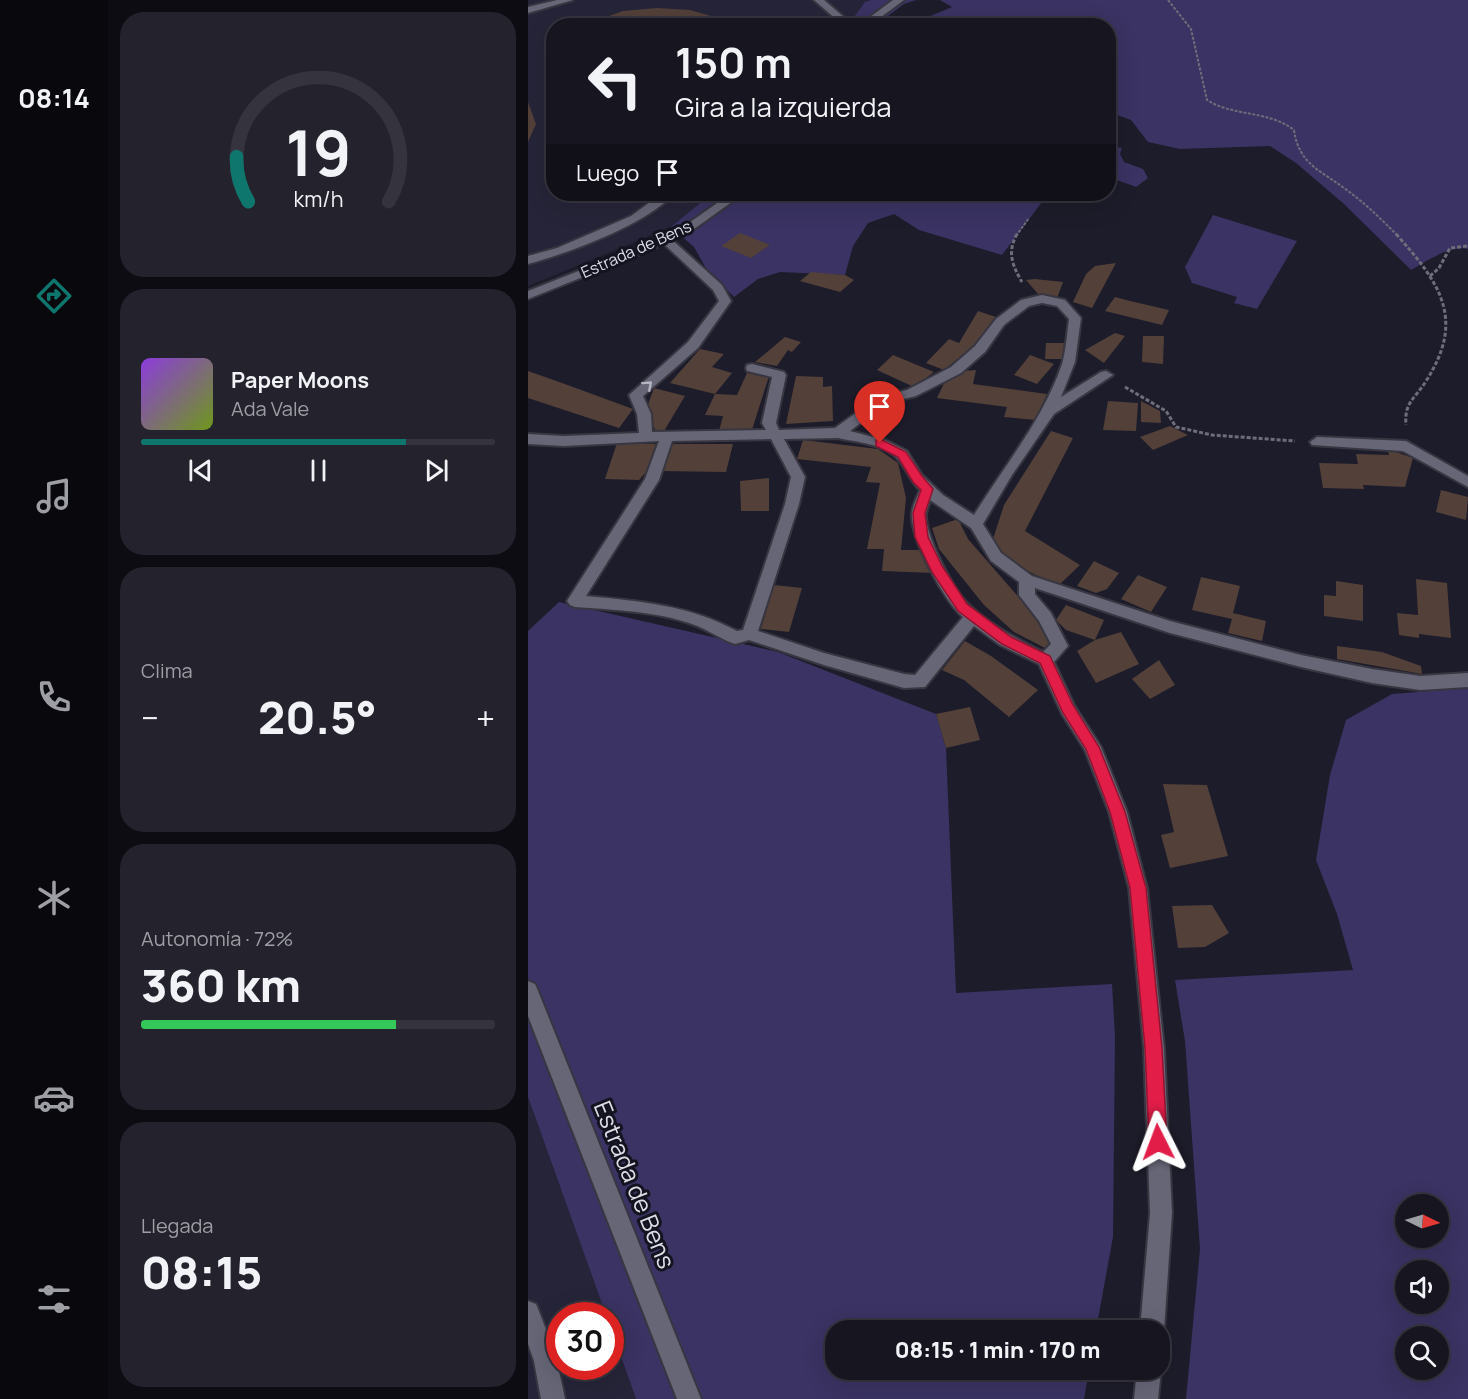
<!DOCTYPE html>
<html lang="es">
<head>
<meta charset="utf-8">
<style>
  :root { --surface:#161520; --page:#23222d; --text:#f1f3f6; --muted:#9e9fa5; --line:#35343e; --accent:#0f766e }
  body { margin:0; font-family:Manrope,sans-serif; background:var(--page); color:var(--text); height:100vh; display:flex; flex-direction:column; font-size:22px; white-space:nowrap }
  * { box-sizing:border-box; margin:0 }
  p { font-size:20px; color:var(--muted) }
  .icon { flex:none; width:33px; height:33px; fill:none; stroke:currentColor; stroke-width:2; stroke-linecap:round; stroke-linejoin:round }
  .map { position:relative; flex:1; overflow:hidden }
  .side { display:flex; flex-direction:column; gap:12px; padding:12px; background:#0c0c12; width:420px }
  .side>* { flex:none }
  .banner { position:absolute; left:18px; top:18px; width:570px; height:183px; border-radius:24px; box-shadow:0 6px 24px #0002,0 0 0 2px var(--line); background:#161520; color:var(--text); overflow:hidden }
  .needle { width:39px; rotate:95deg }
  .controls { position:absolute; left:867px; top:1194px; display:grid; gap:12px }
  .controls a { display:grid; place-items:center; width:54px; height:54px; border-radius:50%; background:var(--surface); box-shadow:0 6px 24px #0002,0 0 0 2px var(--line); font-size:30px }
  .speed { position:absolute; left:18px; top:1302px; display:flex; gap:12px; font-size:30px; font-weight:700; text-align:center }
  .speed>* { display:grid; place-content:center; width:78px; height:78px; border-radius:50%; background:var(--surface); box-shadow:0 6px 24px #0002,0 0 0 2px var(--line); line-height:1 }
  .speed .limit { border:9px solid #d22; background:#fff; color:#111 }
  .pin { position:absolute; display:grid; place-items:center; width:51px; height:51px; color:#fff; margin:-62px -26px; border-radius:50% 50% 50% 0; rotate:-45deg; box-shadow:0 0 6px #0007 }
  .pin .icon { rotate:45deg }
  .me { position:absolute; width:66px; margin:-33px; rotate:357deg; stroke-linejoin:round; filter:drop-shadow(0 0 4px #0008) }
  .turn { display:flex; align-items:center; gap:21px; height:126px; padding:0 30px; font-size:27px }
  .turn .icon { width:78px; height:78px; stroke-width:2.5 }
  .turn b { display:block; font-size:42px; line-height:51px }
  .then { display:flex; align-items:center; height:57px; padding:0 30px; background:#0003; gap:12px; font-size:22px }
  .big { font-size:45px; font-weight:800; line-height:1.1 }
  .side .tile { flex:1; display:flex; flex-direction:column; justify-content:center; gap:9px; min-width:0; padding:0 21px; border-radius:24px; background:var(--page) }
  .side .dial { align-items:center; gap:0 }
  .dial svg { height:156px; overflow:visible; fill:none; stroke:var(--line); stroke-width:7; stroke-linecap:round; text-anchor:middle }
  .dial text { fill:var(--text); stroke:none }
  .song { display:flex; align-items:center; gap:18px }
  .cover { width:72px; height:72px; border-radius:9px; background:linear-gradient(135deg,hsl(270 70% 55%),hsl(80 70% 35%)) }
  .played { height:6px; border-radius:3px; background:linear-gradient(90deg,var(--accent) 75%,var(--line) 75%) }
  .keys { display:flex; justify-content:space-around; direction:ltr }
  .heat { display:flex; justify-content:space-between; align-items:center; font-size:33px; direction:ltr }
  .charge { height:9px; border-radius:4px; background:linear-gradient(90deg,#34c759 72%,var(--line) 0) }
  .trip { position:absolute; left:297px; top:1320px; width:345px; height:60px; border-radius:24px; background:var(--surface); box-shadow:0 6px 24px #0002,0 0 0 2px var(--line); font-weight:800; line-height:60px; text-align:center }
  main { display:flex; flex:1; min-height:0 }
  .tabs { display:flex; flex-direction:column; width:108px; justify-content:space-around; align-items:center; background:#09080d; color:var(--muted) }
  .tabs .icon { width:42px; height:42px }
  .tabs .selected { color:var(--accent) }
  .tabs b { font-size:27px; color:var(--text) }
  .map>svg:first-child { display:block }
</style>
</head>
<body>
<main>
<nav class="tabs">
<b>08:14</b>
<svg class="icon selected" aria-label="directions" viewBox="0 0 24 24"><path d="M12 3l9 9-9 9-9-9zM9 14v-3h6M13 9l2 2-2 2"/></svg>
<svg class="icon" aria-label="music" viewBox="0 0 24 24"><path d="M9 18V5l10-2v13"/><circle cx="6" cy="18" r="3"/><circle cx="16" cy="16" r="3"/></svg>
<svg class="icon" aria-label="phone" viewBox="0 0 24 24"><path d="M5 4h4l2 5-3 2q2 4 5 5l2-3 5 2v4C11 20 4 13 5 4z"/></svg>
<svg class="icon" aria-label="climate" viewBox="0 0 24 24"><path d="M12 3v18M4 7l16 10M4 17L20 7"/></svg>
<svg class="icon" aria-label="car" viewBox="0 0 24 24"><path d="M5 17H2v-5l4-1 3-4h7l3 4 3 1v5h-3M9 17h6M6 11h13"/><circle cx="7" cy="17" r="2"/><circle cx="17" cy="17" r="2"/></svg>
<svg class="icon" aria-label="filters" viewBox="0 0 24 24"><path d="M4 7h16M4 17h16"/><circle cx="9" cy="7" r="2"/><circle cx="15" cy="17" r="2"/></svg>
</nav>
<section class="side">
<div class="tile dial"><svg viewBox="0 0 100 80">
<path d="M14 69A42 42 0 1 1 86 69"/>
<path d="M14 69A42 42 0 0 1 8 46" stroke="#0f766e"/>
<text x="50" y="56" font-size="32" font-weight="700">19</text>
<text x="50" y="72" font-size="11">km/h</text>
</svg></div>
<div class="tile">
<div class="song"><i class="cover"></i><div><b>Paper Moons</b><p>Ada Vale</p></div></div>
<div class="played"></div>
<div class="keys"><svg class="icon" aria-label="previous" viewBox="0 0 24 24"><path d="M18 5L8 12l10 7zM5 5v14"/></svg><svg class="icon" aria-label="pause" viewBox="0 0 24 24"><path d="M8 5v14M16 5v14"/></svg><svg class="icon" aria-label="next" viewBox="0 0 24 24"><path d="M6 5l10 7-10 7zM19 5v14"/></svg></div>
</div>
<div class="tile"><p>Clima</p>
<div class="heat"><a>−</a><b class="big">20.5°</b><a>+</a></div>
</div>
<div class="tile"><p>Autonomía · 72%</p><b class="big">360 km</b><div class="charge"></div></div>
<div class="tile"><p>Llegada</p><b class="big">08:15</b></div>
</section>
<div class="map">
<svg width="940" height="1399" viewBox="0 0 940 1399">
  <rect width="100%" height="100%" fill="#1d1c2a"/>
  <g fill="#262438">
    <polygon points="0,0 343,0 337,2 319,25 26,26 26,194 183,194 143,227 0,286"/>
    <polygon points="0,1097 78,1315 32,1316 32,1366 82,1366 83,1328 108,1399 0,1399"/>
  </g>
  <g fill="#3a3363" fill-rule="evenodd">
    <polygon points="343,0 388,0 376,4 348,25 319,26 337,2"/>
    <path d="M412 0H940V249C922 245 899 261 883 270L816 204 768 163 742 146 652 149 620 142 603 120 581 112 580 26 381 25 424 7Z"/>
    <polygon points="581,146 594,148 592,154 596,162 615,169 620,178 608,187 581,177"/>
    <polygon points="183,194 520,194 474,255 391,230 366,214 340,223 325,246 317,275 252,272 230,279 206,297 179,270 166,247 143,227"/>
    <polygon points="685,215 769,241 729,309 706,303 709,297 664,283 657,267"/>
    <polygon points="31,602 250,652 408,714 418,748 428,993 584,984 587,1036 585,1237 568,1330 308,1330 308,1370 561,1370 556,1399 108,1399 83,1328 82,1316 78,1315 0,1097 0,631"/>
    <path d="M940 688V1399H658L672 1249 657 1041 647 980 825 970 809 914 788 860 802 775 818 720 864 694ZM878 1204H910V1238H878ZM878 1270H910V1304H878ZM878 1336H910V1370H878Z"/>
  </g>
  <g fill="#524039">
    <polygon points="129,8 162,10 190,18 202,26 53,26 95,11"/>
    <polygon points="26,45 26,81 17,68 20,50"/>
    <polygon points="0,102 8,124 0,142"/>
    <polygon points="212,233 242,245 223,258 193,246"/>
    <polygon points="588,263 564,308 545,302 558,274 567,266"/>
    <polygon points="283,272 317,275 326,280 312,292 272,281"/>
    <polygon points="507,279 535,282 529,298 511,295 498,280"/>
    <polygon points="587,297 602,301 641,310 634,325 577,311"/>
    <polygon points="450,311 471,318 456,337 416,370 398,363 421,339 431,343"/>
    <polygon points="587,333 597,336 576,363 557,350"/>
    <polygon points="615,336 636,336 635,364 614,362"/>
    <polygon points="257,337 273,342 264,352 260,350 249,366 227,362"/>
    <polygon points="518,343 536,343 535,359 517,359"/>
    <polygon points="172,349 196,354 184,367 204,373 187,394 142,383"/>
    <polygon points="365,355 406,372 386,387 349,370"/>
    <polygon points="502,355 526,364 509,384 486,375"/>
    <polygon points="448,370 445,384 519,394 508,420 476,417 479,407 409,398 417,381 435,371"/>
    <polygon points="0,371 34,383 105,409 91,428 0,398"/>
    <polygon points="219,373 241,376 223,433 191,431 195,416 177,415 187,394 209,395"/>
    <polygon points="268,376 295,377 295,387 304,386 305,421 258,424"/>
    <polygon points="126,388 157,396 136,431 127,430 119,407"/>
    <polygon points="580,401 610,403 608,431 575,430"/>
    <polygon points="613,401 632,411 633,423 613,422"/>
    <polygon points="642,426 660,435 625,450 612,437"/>
    <polygon points="523,431 545,438 497,531 552,565 530,586 494,568 473,552 465,539 476,505"/>
    <polygon points="275,440 350,449 370,463 378,498 373,550 391,550 406,573 354,571 356,549 339,549 352,483 338,482 343,467 269,459"/>
    <polygon points="89,443 128,444 118,472 111,480 77,479"/>
    <polygon points="139,444 205,444 198,472 131,471"/>
    <polygon points="859,449 885,458 877,487 835,485 836,489 795,488 791,463 830,464 828,454 861,455"/>
    <polygon points="241,478 241,511 213,511 212,481"/>
    <polygon points="913,490 940,497 938,520 908,512"/>
    <polygon points="430,519 440,539 520,631 524,642 517,648 486,632 456,605 411,549 404,528"/>
    <polygon points="566,561 591,573 579,589 568,593 549,586"/>
    <polygon points="610,575 639,587 623,612 593,599"/>
    <polygon points="673,577 712,586 705,613 738,621 734,641 700,633 704,619 664,610"/>
    <polygon points="888,579 919,583 923,638 891,634 891,638 871,635 869,613 890,615"/>
    <polygon points="808,581 835,585 835,621 796,616 796,595 808,596"/>
    <polygon points="246,585 274,588 261,632 233,629"/>
    <polygon points="538,605 576,620 567,640 538,630 528,620"/>
    <polygon points="593,632 611,664 568,683 549,651 567,640"/>
    <polygon points="437,641 463,656 510,690 481,717 436,680 414,670"/>
    <polygon points="809,646 854,652 893,666 894,674 809,659"/>
    <polygon points="631,660 647,685 622,699 604,679"/>
    <polygon points="442,707 452,740 418,748 408,714"/>
    <polygon points="635,784 679,785 700,856 642,868 633,835 646,832"/>
    <polygon points="684,905 701,933 677,947 650,948 644,906"/>
  </g>
  <g fill="none" stroke-linecap="round" stroke-linejoin="round">
    <g stroke="#373641" stroke-width="4">
      <g id="service">
        <polygon points="29,0 45,0 0,13 0,7"/>
        <polygon points="286,0 296,0 317,18 319,20 315,26 306,26 309,20"/>
        <path d="M133 194H146C117 225 41 253 0 264V256L29 248 103 216Z"/>
        <path d="M0 1301 8 1304C21 1335 31 1366 37 1399H13L6 1361 0 1344Z"/>
      </g>
    </g>
    <g stroke="#373641" stroke-width="4">
      <g id="minor">
        <path d="M138 237 142 238 194 285 203 301 170 348 115 396 123 414 124 432 238 430 234 423 244 377 219 371 218 368 219 365 224 364 256 372 258 375 248 423 251 430 307 428 350 397 379 390 423 367 447 346 468 319 493 300 514 295 537 300 553 318 547 362 533 397 573 372 578 371 585 375 526 414 484 475 455 524 473 553 504 576 642 621 773 655 844 669 892 676 940 673V687L892 690 844 683 773 667 642 633 507 588V594L523 613 540 646 526 662 546 705 573 747 599 812 619 888 636 1048 644 1213 636 1330 632 1338V1330H612L622 1213 616 1048 601 888 581 812 557 750 534 714 511 664 472 645 446 626 397 687 376 688 296 665 221 640 207 644C192 639 179 629 164 624 127 611 86 610 47 607L42 605 39 601 117 479 131 441 36 446 0 444V434L36 436 111 433 109 414 101 395 160 342 191 301 185 290 134 242V238ZM514 303 529 306 541 319C539 333 538 350 534 364 515 420 476 466 446 515L415 495 394 475 379 451 357 440 322 431 359 403 388 396 433 373 457 352 476 325 501 306ZM310 438C328 442 356 444 369 458 378 467 382 481 392 490 389 497 385 505 384 512 381 536 417 603 435 617L387 675 376 674 296 653 230 631 271 504 277 477 256 439ZM243 439 263 477 257 504 215 630 209 631C161 605 111 601 58 596L131 480 144 441ZM402 500 443 528 463 561 491 582V595L511 621 523 644 515 652C489 639 462 625 441 605 425 590 397 535 398 514 399 509 401 504 402 500Z"/>
        <polygon points="789,437 878,441 940,476 940,487 875,451 784,445 782,442"/>
        <polygon points="632,1367 633,1370 630,1399 606,1399 609,1370 632,1370"/>
      </g>
    </g>
    <g stroke="#373641" stroke-width="4">
      <g id="tertiary">
        <polygon points="365,0 376,0 341,26 330,26"/>
        <polygon points="202,194 215,194 166,229 142,242 0,299 0,291 134,238 158,225"/>
        <polygon points="0,981 7,984 10,991 173,1399 149,1399 0,1016"/>
      </g>
    </g>
    <g stroke="#6e6e7a" stroke-width="2" stroke-dasharray="3 1.5" stroke-linecap="butt">
      <path d="M640 0 663 29 679 100C706 117 740 110 766 130 771 166 795 171 820 191 838 204 854 220 870 236"/>
      <polyline points="488,236 501,218"/>
    </g>
    <g stroke="#6e6e7a" stroke-width="3" stroke-dasharray="4 2" stroke-linecap="butt">
      <path d="M489 234C479 252 484 265 494 282"/>
      <path d="M868 234C912 283 938 319 898 381 887 399 876 402 878 425"/>
      <polyline points="902,276 911,268 922,248 940,246"/>
      <polyline points="597,387 638,411 648,427 684,435 767,441"/>
    </g>
    <use href="#service" fill="#676677" fill-rule="evenodd"/>
    <use href="#minor" fill="#676677" fill-rule="evenodd"/>
    <use href="#tertiary" fill="#676677" fill-rule="evenodd"/>
  </g>
  <defs><path id="oneway-chevron" d="M-2-3.5L2.5 0L-2 3.5" fill="none" stroke-width="1.6" stroke-linecap="round" stroke-linejoin="round" transform="scale(1.5)"/></defs>
  <use stroke="#b4b4c0" href="#oneway-chevron" transform="translate(120 385) rotate(-42)"/>
  <polygon fill="#e11d48" stroke="#92132f" stroke-width="1.5" points="352,439 378,452 394,476 405,489 397,513 400,537 414,566 439,604 483,637 522,656 545,705 571,747 597,812 618,888 634,1048 639,1142 636,1149 630,1151 624,1149 621,1142 617,1048 602,888 582,812 558,749 535,713 512,663 474,644 430,611 404,572 387,537 385,513 393,490 385,482 370,457 348,446 348,440"/>
  <g text-anchor="middle" stroke-width="6" stroke-linejoin="round" paint-order="stroke">
    <g font-size="16" fill="#dedee8" stroke="#141320">
      <text transform="translate(108 249) rotate(-24)" y="6">Estrada de Bens</text>
    </g>
    <g font-size="24" fill="#dedee8" stroke="#141320">
      <text transform="translate(106 1185) rotate(68)" y="8">Estrada de Bens</text>
    </g>
  </g>
</svg>
<div class="controls">
<a><svg class="needle" viewBox="-14 -14 28 28"><path d="M0-13l5 13h-10z" fill="#e53935"/><path d="M0 13l5-13h-10z" fill="#9e9fa5"/></svg></a>
<a><svg class="icon" aria-label="sound" viewBox="0 0 24 24"><path d="M4 9h4l5-4v14l-5-4H4zM17 9q2 3 0 6"/></svg></a>
<a><svg class="icon" aria-label="search" viewBox="0 0 24 24"><circle cx="10" cy="10" r="6"/><path d="M15 15l6 6"/></svg></a>
</div>
<div class="speed"><div class="limit">30</div></div>
<div class="pin" style="left:352px;top:443px;background:#d93025"><svg class="icon" aria-label="arrive" viewBox="0 0 24 24"><path d="M6 21V4h12l-3 4 3 4H6"/></svg></div>
<svg class="me" style="left:630px;top:1142px" viewBox="-20 -20 40 40"><path d="M0-17L14 15 0 8-14 15z" fill="#e11d48" stroke="#fff" stroke-width="4"/></svg>
<div class="trip">08:15 · 1 min · 170 m</div>
<div class="banner">
<div class="turn"><svg class="icon" aria-label="left" viewBox="0 0 24 24"><path d="M17 20v-9H6M10 6l-5 5 5 5"/></svg><div><b>150 m</b>Gira a la izquierda</div></div>
<div class="then">Luego<svg class="icon" aria-label="arrive" viewBox="0 0 24 24"><path d="M6 21V4h12l-3 4 3 4H6"/></svg></div>
</div>
</div>
</main>
</body>
</html>
